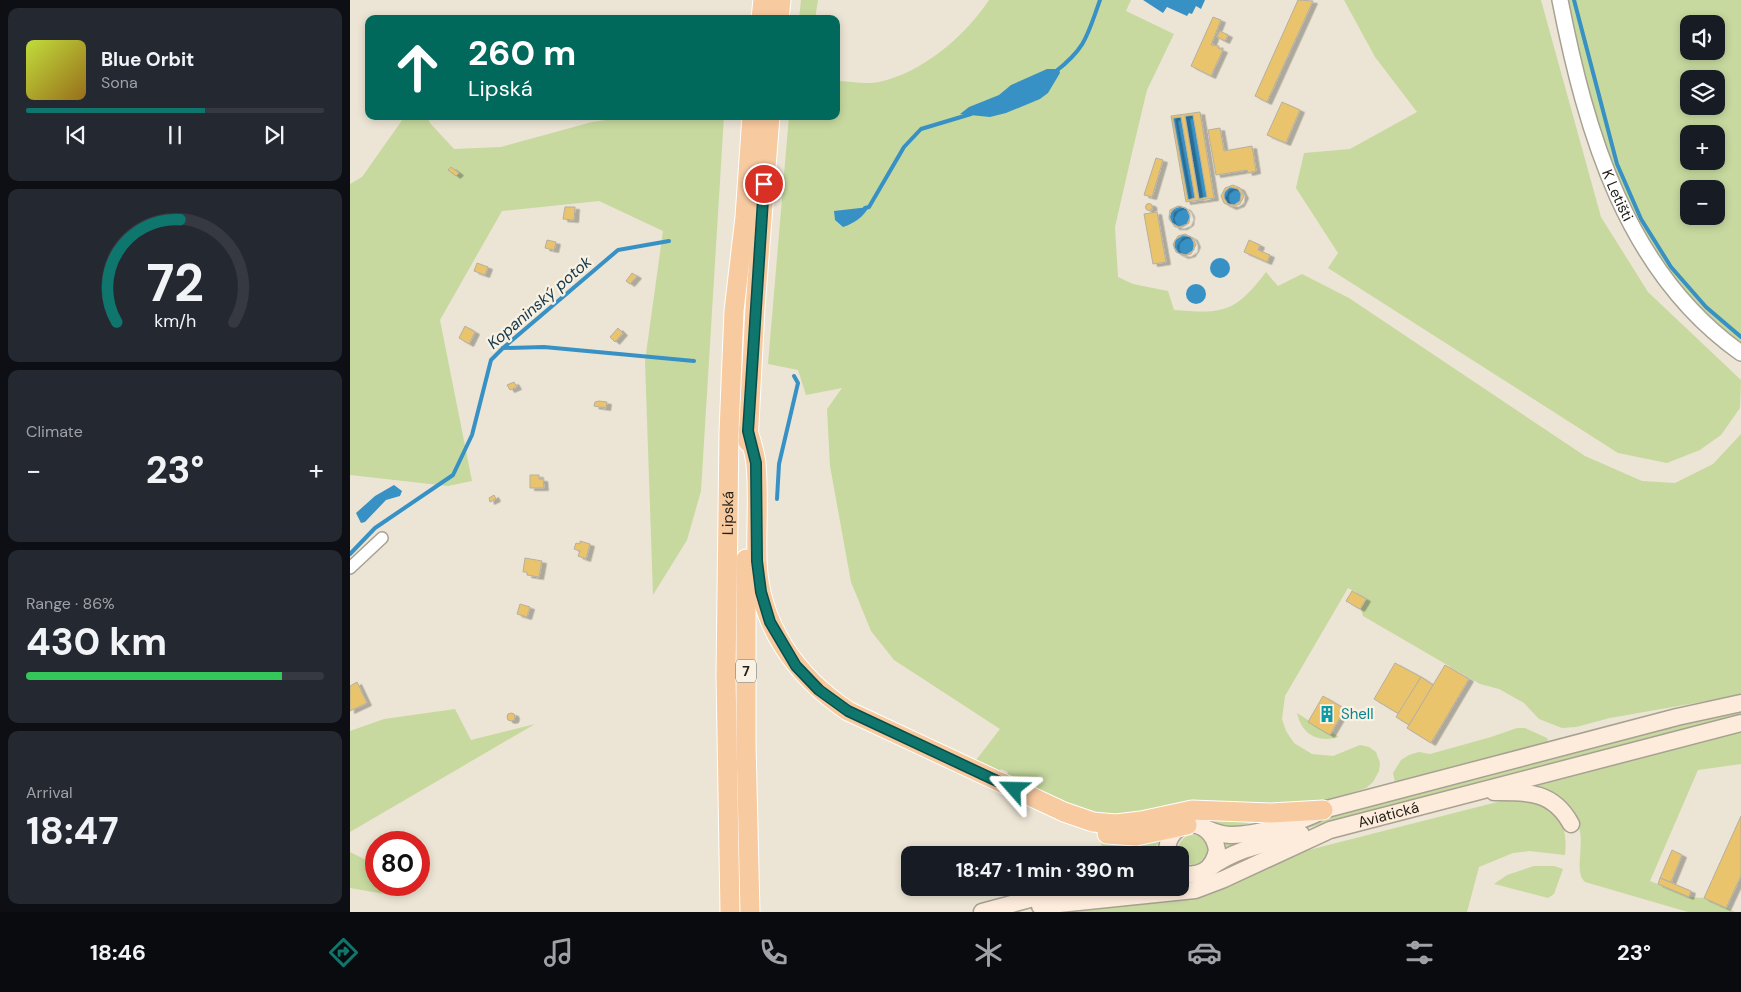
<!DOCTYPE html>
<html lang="en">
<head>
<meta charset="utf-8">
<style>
  :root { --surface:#171b24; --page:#242831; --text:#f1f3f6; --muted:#9ea1a6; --line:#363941; --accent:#0f766e }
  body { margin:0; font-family:"DM Sans",sans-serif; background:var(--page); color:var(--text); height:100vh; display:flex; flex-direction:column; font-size:19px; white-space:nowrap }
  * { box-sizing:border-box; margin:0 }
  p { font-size:16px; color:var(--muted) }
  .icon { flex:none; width:28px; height:28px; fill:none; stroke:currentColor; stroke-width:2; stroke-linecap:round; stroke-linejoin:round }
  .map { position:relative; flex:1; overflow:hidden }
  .sheet { display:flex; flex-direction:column; gap:8px; padding:8px; background:#0d0f14; width:350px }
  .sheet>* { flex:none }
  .guide { position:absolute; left:15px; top:15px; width:475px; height:105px; border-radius:10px; box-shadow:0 2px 8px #0003; background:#00695c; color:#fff; overflow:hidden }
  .controls { position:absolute; left:1330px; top:15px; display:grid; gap:10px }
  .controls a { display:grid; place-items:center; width:45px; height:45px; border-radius:10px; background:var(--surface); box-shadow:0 2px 8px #0003; font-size:25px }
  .speed { position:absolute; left:15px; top:831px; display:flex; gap:10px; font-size:25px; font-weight:700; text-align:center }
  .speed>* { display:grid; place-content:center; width:65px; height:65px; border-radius:50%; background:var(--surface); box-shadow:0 2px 8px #0003; line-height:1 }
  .speed .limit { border:8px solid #d22; background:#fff; color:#111 }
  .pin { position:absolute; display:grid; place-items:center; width:42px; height:42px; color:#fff; margin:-21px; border:2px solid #fff; border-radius:50%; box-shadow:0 1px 5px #0007 }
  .me { position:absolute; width:55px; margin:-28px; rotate:295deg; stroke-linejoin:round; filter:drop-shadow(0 0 4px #0008) }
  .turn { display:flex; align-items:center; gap:18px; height:105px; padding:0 20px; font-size:22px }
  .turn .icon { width:65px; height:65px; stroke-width:2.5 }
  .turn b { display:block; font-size:35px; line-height:42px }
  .big { font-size:38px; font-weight:700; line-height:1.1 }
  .sheet .card { flex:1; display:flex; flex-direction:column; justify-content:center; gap:8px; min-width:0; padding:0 18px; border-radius:10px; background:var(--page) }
  .sheet .dial { align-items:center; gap:0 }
  .dial svg { height:130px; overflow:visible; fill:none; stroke:var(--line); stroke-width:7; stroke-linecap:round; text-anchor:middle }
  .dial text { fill:var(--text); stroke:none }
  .song { display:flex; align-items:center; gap:15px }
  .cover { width:60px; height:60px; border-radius:8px; background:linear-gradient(135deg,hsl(70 70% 55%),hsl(40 70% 35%)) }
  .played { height:5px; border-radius:2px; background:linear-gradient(90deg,var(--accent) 60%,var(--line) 60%) }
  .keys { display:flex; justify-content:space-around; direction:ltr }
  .heat { display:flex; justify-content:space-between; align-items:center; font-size:28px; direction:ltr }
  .charge { height:8px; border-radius:4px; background:linear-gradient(90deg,#34c759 86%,var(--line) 0) }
  .trip { position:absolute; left:551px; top:846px; width:288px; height:50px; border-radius:10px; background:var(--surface); box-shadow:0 2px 8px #0003; font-weight:700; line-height:50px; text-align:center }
  .menu { display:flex; height:80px; justify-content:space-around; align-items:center; background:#090b0e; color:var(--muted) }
  .menu .icon { width:35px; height:35px }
  .menu .selected { color:var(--accent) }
  .menu b { font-size:22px; color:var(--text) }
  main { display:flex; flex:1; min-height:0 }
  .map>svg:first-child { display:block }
</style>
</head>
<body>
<main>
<section class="sheet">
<div class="card">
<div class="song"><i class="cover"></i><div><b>Blue Orbit</b><p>Sona</p></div></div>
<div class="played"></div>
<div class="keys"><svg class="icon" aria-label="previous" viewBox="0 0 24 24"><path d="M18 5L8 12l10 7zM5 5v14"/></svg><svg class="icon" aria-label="pause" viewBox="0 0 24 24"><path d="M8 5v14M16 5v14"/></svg><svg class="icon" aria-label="next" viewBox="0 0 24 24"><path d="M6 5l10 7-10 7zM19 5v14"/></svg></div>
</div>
<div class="card dial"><svg viewBox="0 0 100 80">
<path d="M14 69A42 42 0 1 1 86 69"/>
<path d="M14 69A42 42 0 0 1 53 6" stroke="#0f766e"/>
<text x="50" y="56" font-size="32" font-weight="700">72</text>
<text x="50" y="72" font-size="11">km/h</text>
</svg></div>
<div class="card"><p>Climate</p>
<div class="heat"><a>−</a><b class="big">23°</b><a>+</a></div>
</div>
<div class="card"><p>Range · 86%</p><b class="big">430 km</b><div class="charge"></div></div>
<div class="card"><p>Arrival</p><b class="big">18:47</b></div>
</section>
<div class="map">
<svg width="1391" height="912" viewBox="0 0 1391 912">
  <defs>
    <filter id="shadow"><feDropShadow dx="4.5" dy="2.5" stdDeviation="0" flood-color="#0004"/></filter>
  </defs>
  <rect width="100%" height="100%" fill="#ece5d5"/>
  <g fill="#c7d99f" fill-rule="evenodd">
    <polygon points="451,0 468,0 465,19 449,19"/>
    <path d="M639 0H781L776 11 824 34 797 90 782 153 765 227 768 277 783 284 818 291 824 310C873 314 885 313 916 272L928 286 952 274 999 298 1235 456 1292 481 1325 483 1363 464 1391 434V695L1260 718 1226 727 1212 728 1189 719 1174 703 1149 689 1130 684 1013 616 1011 609 1017 599 998 588 935 696 932 719 936 731 944 743 962 754 983 756 1010 745 1019 747 1026 752 1030 763 1029 771 1023 782 1016 788 979 800 942 807 781 817 740 815 656 779 658 772 651 769 648 775 623 764 650 729 544 660 521 631 501 582 480 466 477 409 492 388 456 395 448 370 418 364 439 116H486V81C499 81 516 85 529 82 572 73 615 36 639 0Z"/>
    <polygon points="994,0 1191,0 1251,217 1298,292 1391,380 1390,408 1371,435 1350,450 1317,463 1268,453 978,268 988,253 946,188 954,153 1000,149 1067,112 1025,57"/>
    <path d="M1217 0H1391V344C1367 325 1344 305 1325 281 1262 202 1237 97 1217 0ZM1339 24H1366V51H1339ZM1339 79H1366V106H1339ZM1339 134H1366V161H1339ZM1339 189H1366V216H1339Z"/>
    <polygon points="55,116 77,116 80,123 104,149 151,147 242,122 284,116 374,116 351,491 337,540 303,595 295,361 313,231 249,201 152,211 90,320 122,481 98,486 0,475 0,184 12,177"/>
    <polygon points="105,709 121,740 185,724 0,832 0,731 34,719"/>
    <polygon points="1391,711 1391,716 1173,771 894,845 876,847 876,843 1334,723"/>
    <path d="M947 713 980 734 981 732 989 737C968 743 952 735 947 713Z"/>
    <polygon points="1167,728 1175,728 1197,738 1198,741 1045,782 1043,773 1051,760 1059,755 1069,752 1080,754 1141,737"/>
    <path d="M1391 732V764L1348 770 1300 881 1339 897 1354 898 1385 912H1338L1235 882C1223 872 1236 842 1228 825 1221 813 1192 792 1180 785Z"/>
    <path d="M1167 797C1202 806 1219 815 1215 855L1179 851 1163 853 1129 867 1117 912H701L773 903 939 855Z"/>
    <polygon points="827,817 910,821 883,827 794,825"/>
    <circle cx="843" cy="850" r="15"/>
    <polygon points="753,839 813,839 797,855 753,855 751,842"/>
    <polygon points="0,852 26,865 26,885 43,885 40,895 0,888"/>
    <polygon points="1184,866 1204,866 1213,869 1204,894 1198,898 1144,884 1157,875"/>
  </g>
  <g fill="#3891c5">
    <polygon points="793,0 855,0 851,9 846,6 842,14 839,13 837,16 817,7 813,13"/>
    <polygon points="697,69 709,69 710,73 698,93 690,99 656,113 640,117 610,114 619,107 649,95 661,85"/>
    <polygon points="843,115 857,197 849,199 835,116"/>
    <polygon points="831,117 845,198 838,200 823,118"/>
    <circle cx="883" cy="196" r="9"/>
    <circle cx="830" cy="217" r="10"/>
    <path d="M519 207C513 217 505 223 493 227L485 220 484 211Z"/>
    <circle cx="834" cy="245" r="10"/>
    <circle cx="870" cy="268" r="10"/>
    <circle cx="846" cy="294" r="10"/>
    <polygon points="44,485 52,491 50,496 36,500 15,522 11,523 6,513 25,496"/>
  </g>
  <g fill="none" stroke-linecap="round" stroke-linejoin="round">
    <g stroke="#3891c5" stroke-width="4">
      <polyline points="1224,0 1267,164 1291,219 1321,267 1356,307 1391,337"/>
      <path d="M705 72C736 48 737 36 750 0"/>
      <polyline points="515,208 519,207 554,147 571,129 621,114"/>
      <polyline points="153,348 194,347 344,361"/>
      <polyline points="427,499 429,464 448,383 444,376"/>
      <polyline points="0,554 25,528 103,475 122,435 141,360 153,348 268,250 319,241"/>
    </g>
  </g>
  <g fill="#e9c46d" stroke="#b6afa0" fill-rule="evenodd" filter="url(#shadow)">
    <polygon points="948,0 963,1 917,102 905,96"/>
    <polygon points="863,17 871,20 861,45 869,46 868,48 873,50 861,76 841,66"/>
    <polygon points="870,31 878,35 875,41 867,37"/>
    <polygon points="932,102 950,110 936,143 917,135"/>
    <path d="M850 112 864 198 836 202 821 116ZM843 115 857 197 849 199 835 116ZM831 117 845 198 838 200 823 118Z"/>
    <polygon points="870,128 874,151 902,146 906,171 898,173 897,170 866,175 858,130"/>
    <polygon points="806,158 813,160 802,197 794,195"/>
    <polygon points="101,167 109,173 106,176 98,170"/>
    <path d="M883 185 890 188 894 196 890 204 882 207 874 203 871 196 875 188ZM880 187 888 189 891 194 890 201 884 205 878 204 874 198V192Z"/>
    <circle cx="799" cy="207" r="3.5"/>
    <path d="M828 206 836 208 840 214 839 223 833 227H825L819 219 820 210ZM830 206 837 209 840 217 837 224 829 227 822 223 819 216 823 209Z"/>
    <polygon points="215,207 225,207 224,220 213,219"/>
    <polygon points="807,212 816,262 803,264 794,214"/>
    <path d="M835 234 843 238 846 245 841 254 834 256 826 252 823 244 828 236ZM833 235 841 237 844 243V250L836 255 828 253 824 247 825 240Z"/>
    <polygon points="197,240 206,242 204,250 195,248"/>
    <polygon points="899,240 910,245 908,250 920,255 917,262 894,252"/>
    <polygon points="127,263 138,267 135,275 124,271"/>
    <polygon points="282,273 287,276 280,284 276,281"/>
    <polygon points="115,326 125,332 119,344 109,338"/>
    <polygon points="268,328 273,333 265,342 260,337"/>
    <polygon points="164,382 167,387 160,390 157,385"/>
    <polygon points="249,401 257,402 256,408 244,406 245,402"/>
    <polygon points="180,475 189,475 189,479 193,479 194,488 180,488"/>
    <polygon points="144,495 146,499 140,502 139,498"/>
    <polygon points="230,541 240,544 236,559 228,556 230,551 224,549 226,543 230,544"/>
    <polygon points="175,558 192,561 189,577 177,575 177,572 173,572"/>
    <polygon points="1002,591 1016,599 1010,609 996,601"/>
    <polygon points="170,604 180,607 177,617 167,614"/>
    <polygon points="1045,663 1071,677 1049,714 1024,699"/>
    <polygon points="1095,665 1119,679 1081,743 1057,728"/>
    <polygon points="1071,677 1083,685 1059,725 1046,717"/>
    <polygon points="7,682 17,703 0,711 0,686"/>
    <polygon points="973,696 995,709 980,735 958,722"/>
    <circle cx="161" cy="717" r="4"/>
    <polygon points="1391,816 1391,876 1376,908 1354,898"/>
    <polygon points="1322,850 1332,855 1321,882 1310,878"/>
    <polygon points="1310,878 1341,891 1339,897 1308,884"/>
  </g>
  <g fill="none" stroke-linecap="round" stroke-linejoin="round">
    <g stroke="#a7a192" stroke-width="14">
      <polyline id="minor" points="0,568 32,538"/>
    </g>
    <g stroke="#a7a192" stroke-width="18">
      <g id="tertiary">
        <path id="s1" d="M1210 0C1236 132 1276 272 1391 353"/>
      </g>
    </g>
    <g stroke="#a7a192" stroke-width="19">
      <g id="secondary">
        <path d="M1144 792C1178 792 1203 791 1221 824"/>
        <path d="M850 826C860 830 869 835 880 835 903 836 953 822 973 810L1327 717 1391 703"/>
        <path d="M817 855C815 818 861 813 867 850 863 870 849 878 830 873"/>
        <path d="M860 868C886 848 919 843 951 834"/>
        <path id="s2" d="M690 906 845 890 874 879 980 830 1391 723"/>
        <polyline points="632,912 721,888"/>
      </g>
    </g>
    <g stroke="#fff" stroke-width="21">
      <g id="trunk">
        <polyline points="411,19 413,0"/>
        <polyline points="429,19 431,0"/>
        <path d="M398 431C401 441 405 453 406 464 409 496 406 528 407 560 409 625 446 676 498 711L714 812 743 822 766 824 791 821 842 810 921 813 973 810"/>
        <polyline points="398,442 405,308 420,116"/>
        <polyline points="396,559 396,744 400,912"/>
        <polyline points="757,834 786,836 837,825"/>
        <path id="s3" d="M380 912 376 675 379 432 384 311 395 217 402 116"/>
      </g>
    </g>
    <use href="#minor" stroke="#fff" stroke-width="11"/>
    <use href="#tertiary" stroke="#fff" stroke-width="15"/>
    <use href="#secondary" stroke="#fdebdb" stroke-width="16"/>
    <use href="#trunk" stroke="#f8caa0" stroke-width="19"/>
  </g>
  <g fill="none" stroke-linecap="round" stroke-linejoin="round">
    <g stroke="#0a4d48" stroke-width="12">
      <polyline id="route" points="414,184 398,431 406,463 407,561 411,592 420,622 446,666 469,690 498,711 664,789"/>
    </g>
    <use href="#route" stroke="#0f766e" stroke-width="9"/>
  </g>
  <defs>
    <g id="building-bare" transform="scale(1.35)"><path d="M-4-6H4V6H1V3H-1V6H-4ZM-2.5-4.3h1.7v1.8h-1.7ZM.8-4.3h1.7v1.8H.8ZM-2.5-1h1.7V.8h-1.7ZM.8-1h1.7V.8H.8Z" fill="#0f9aa8" stroke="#f9f2e2" stroke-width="2.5" paint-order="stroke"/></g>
  </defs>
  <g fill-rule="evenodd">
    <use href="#building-bare" x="977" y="714"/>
  </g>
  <g text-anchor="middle" stroke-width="4.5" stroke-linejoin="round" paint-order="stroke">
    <rect fill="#f9f2e2" stroke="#635f56" stroke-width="1" x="386" y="659.5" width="20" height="23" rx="4"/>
    <g font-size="14" font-weight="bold" fill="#23201a">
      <text x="396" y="676">7</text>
    </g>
    <g font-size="15" fill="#23201a" stroke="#f9f2e2">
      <text dy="5" stroke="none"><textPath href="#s1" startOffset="204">K Letišti</textPath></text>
      <text dy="5" stroke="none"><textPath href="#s3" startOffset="399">Lipská</textPath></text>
      <text dy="5" stroke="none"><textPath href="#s2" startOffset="364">Aviatická</textPath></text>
    </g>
    <g font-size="15" fill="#0d838f" stroke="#f9f2e2" text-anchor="start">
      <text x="991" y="719">Shell</text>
    </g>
    <g font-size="16" font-style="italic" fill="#14394f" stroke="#f9f2e2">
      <text transform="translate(189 302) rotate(-41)" y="6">Kopaninský potok</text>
    </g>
  </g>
</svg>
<div class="controls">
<a><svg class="icon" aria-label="sound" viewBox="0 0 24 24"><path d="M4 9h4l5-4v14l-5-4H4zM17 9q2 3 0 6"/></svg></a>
<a><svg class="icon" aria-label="layers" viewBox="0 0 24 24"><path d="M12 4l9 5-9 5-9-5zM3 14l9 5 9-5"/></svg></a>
<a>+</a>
<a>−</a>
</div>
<div class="speed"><div class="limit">80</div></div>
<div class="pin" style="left:414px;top:184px;background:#d93025"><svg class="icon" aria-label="arrive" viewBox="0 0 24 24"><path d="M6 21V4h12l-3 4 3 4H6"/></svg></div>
<svg class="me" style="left:664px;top:789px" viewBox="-20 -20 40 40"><path d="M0-17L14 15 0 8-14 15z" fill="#0f766e" stroke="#fff" stroke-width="4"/></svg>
<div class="trip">18:47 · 1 min · 390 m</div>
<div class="guide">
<div class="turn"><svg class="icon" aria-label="ahead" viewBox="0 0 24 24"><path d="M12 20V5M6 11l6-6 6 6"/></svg><div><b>260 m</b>Lipská</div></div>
</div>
</div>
</main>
<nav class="menu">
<b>18:46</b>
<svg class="icon selected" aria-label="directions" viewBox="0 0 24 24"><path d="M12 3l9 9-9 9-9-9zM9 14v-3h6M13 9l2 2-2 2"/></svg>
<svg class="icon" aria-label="music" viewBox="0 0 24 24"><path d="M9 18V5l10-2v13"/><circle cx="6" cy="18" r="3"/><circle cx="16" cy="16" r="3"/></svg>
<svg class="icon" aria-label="phone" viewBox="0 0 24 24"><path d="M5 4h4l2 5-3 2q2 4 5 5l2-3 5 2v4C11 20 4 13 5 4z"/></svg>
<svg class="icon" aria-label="climate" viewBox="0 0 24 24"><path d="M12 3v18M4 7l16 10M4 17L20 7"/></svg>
<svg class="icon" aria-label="car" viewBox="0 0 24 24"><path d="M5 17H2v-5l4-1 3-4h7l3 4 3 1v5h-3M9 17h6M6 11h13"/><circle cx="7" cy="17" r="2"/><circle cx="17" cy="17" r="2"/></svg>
<svg class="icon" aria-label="filters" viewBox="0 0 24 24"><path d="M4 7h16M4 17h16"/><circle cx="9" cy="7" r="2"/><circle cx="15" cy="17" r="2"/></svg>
<b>23°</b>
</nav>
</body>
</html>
